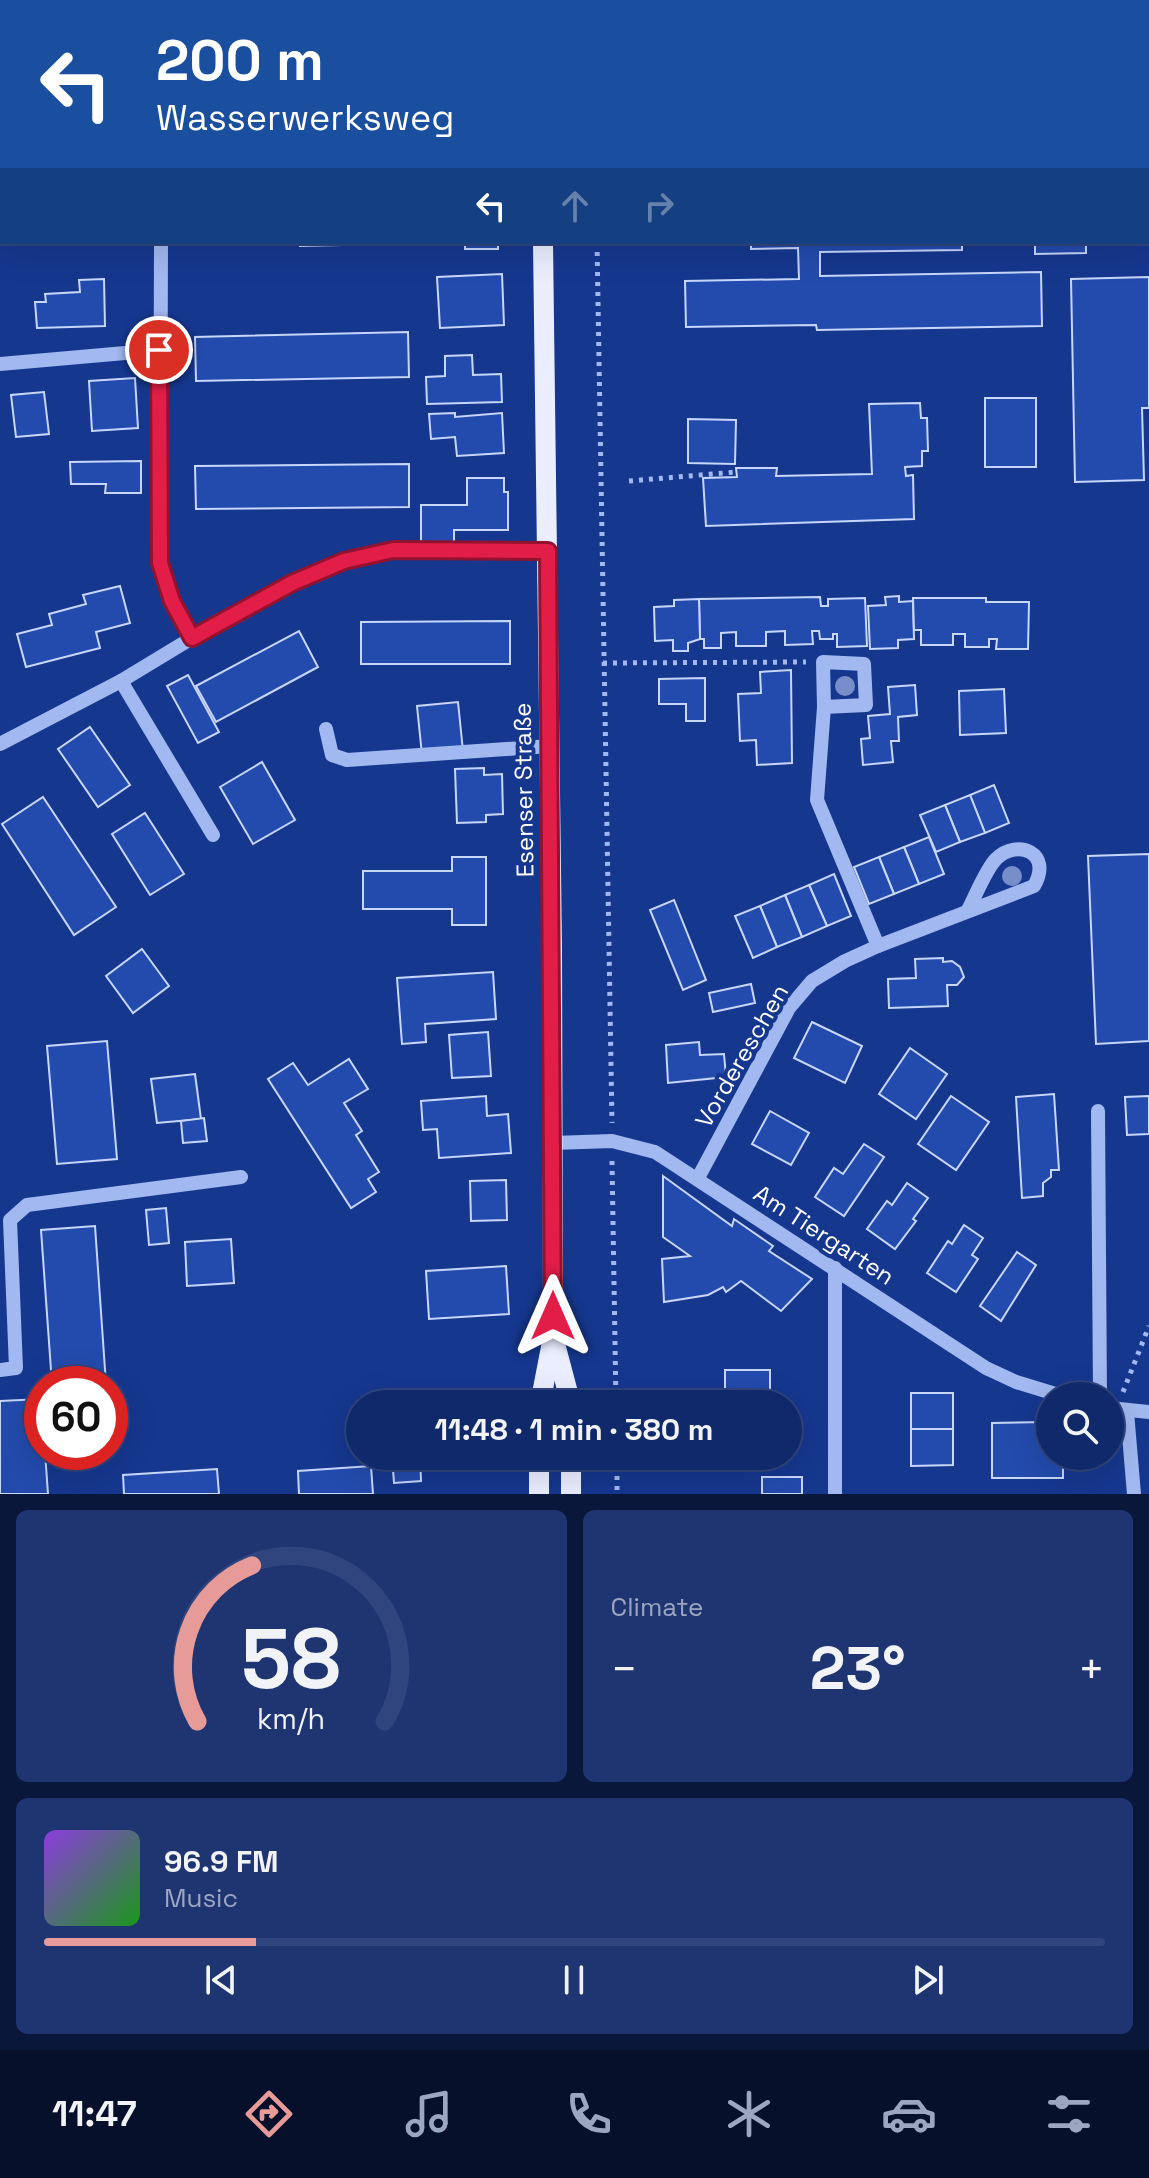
<!DOCTYPE html>
<html lang="en">
<head>
<meta charset="utf-8">
<style>
  :root { --surface:#10296a; --page:#1e3572; --text:#f1f3f6; --muted:#9ca6c1; --line:#30457e; --accent:#e69b98 }
  body { margin:0; font-family:"Space Grotesk",sans-serif; background:var(--page); color:var(--text); height:100vh; display:flex; flex-direction:column; font-size:30px; white-space:nowrap }
  * { box-sizing:border-box; margin:0 }
  p { font-size:26px; color:var(--muted) }
  .icon { flex:none; width:44px; height:44px; fill:none; stroke:currentColor; stroke-width:2; stroke-linecap:round; stroke-linejoin:round }
  .map { position:relative; height:1494px; overflow:hidden }
  .details { display:flex; flex-direction:column; gap:16px; padding:16px; background:#09173a; flex:1 }
  .details>* { flex:none }
  .top-card { position:absolute; left:0px; top:0px; width:1150px; height:244px; box-shadow:0 8px 32px #0002,0 0 0 2px var(--line); background:#1a4fa0; color:#fff; overflow:hidden }
  .buttons { position:absolute; left:1036px; top:1382px; display:grid; gap:16px }
  .buttons a { display:grid; place-items:center; width:88px; height:88px; border-radius:50%; background:var(--surface); box-shadow:0 8px 32px #0002,0 0 0 2px var(--line); font-size:40px }
  .speed { position:absolute; left:24px; top:1366px; display:flex; gap:16px; font-size:40px; font-weight:700; text-align:center }
  .speed>* { display:grid; place-content:center; width:104px; height:104px; border-radius:50%; background:var(--surface); box-shadow:0 8px 32px #0002,0 0 0 2px var(--line); line-height:1 }
  .speed .limit { border:12px solid #d22; background:#fff; color:#111 }
  .pin { position:absolute; display:grid; place-items:center; width:68px; height:68px; color:#fff; margin:-34px; border:4px solid #fff; border-radius:50%; box-shadow:0 2px 8px #0007 }
  .me { position:absolute; width:88px; margin:-44px; rotate:0deg; stroke-linejoin:round; filter:drop-shadow(0 0 6px #0008) }
  .turn { display:flex; align-items:center; gap:28px; height:168px; padding:0 24px; font-size:36px }
  .turn .icon { width:104px; height:104px; stroke-width:2.5 }
  .turn b { display:block; font-size:56px; line-height:68px }
  .lanes { display:flex; align-items:center; height:76px; padding:0 24px; background:#0003; justify-content:center; gap:40px; direction:ltr }
  .lanes .off { opacity:.35 }
  .big { font-size:60px; font-weight:700; line-height:1.1 }
  .details .widget { flex:1; display:flex; flex-direction:column; justify-content:center; gap:12px; min-width:0; padding:0 28px; border-radius:12px; background:var(--page) }
  .details .dial { align-items:center; gap:0 }
  .dial svg { height:208px; overflow:visible; fill:none; stroke:var(--line); stroke-width:7; stroke-linecap:round; text-anchor:middle }
  .dial text { fill:var(--text); stroke:none }
  .song { display:flex; align-items:center; gap:24px }
  .cover { width:96px; height:96px; border-radius:12px; background:linear-gradient(135deg,hsl(270 70% 55%),hsl(120 70% 35%)) }
  .played { height:8px; border-radius:4px; background:linear-gradient(90deg,var(--accent) 20%,var(--line) 20%) }
  .keys { display:flex; justify-content:space-around; direction:ltr }
  .heat { display:flex; justify-content:space-between; align-items:center; font-size:44px; direction:ltr }
  .details .tiles { flex:1; display:grid; gap:16px; grid-template-columns:1fr 1fr }
  .widget:last-child { grid-column:span 2 }
  .trip { position:absolute; left:346px; top:1390px; width:456px; height:80px; border-radius:40px; background:var(--surface); box-shadow:0 8px 32px #0002,0 0 0 2px var(--line); font-weight:700; line-height:80px; text-align:center }
  .tabs { display:flex; height:128px; justify-content:space-around; align-items:center; background:#06102a; color:var(--muted) }
  .tabs .icon { width:56px; height:56px }
  .tabs .current { color:var(--accent) }
  .tabs b { font-size:36px; color:var(--text) }
  .map>svg:first-child { display:block }
</style>
</head>
<body>
<div class="map">
<svg width="1149" height="1494" viewBox="0 0 1149 1494">
  <rect width="100%" height="100%" fill="#15378e"/>
  <g fill="#234bad" stroke="#c7d6fb" stroke-width="2">
    <polygon points="642,0 656,0 700,2 642,2"/>
    <polygon points="813,0 897,0 813,2"/>
    <polygon points="300,242 387,242 387,244 300,246"/>
    <rect x="465" y="242" width="33" height="7"/>
    <polygon points="751,242 962,242 962,250 820,252 820,276 1041,272 1042,326 817,330 816,325 686,327 685,281 799,279 798,248 751,249"/>
    <polygon points="1035,242 1086,242 1086,253 1035,254"/>
    <polygon points="502,274 504,325 440,328 437,277"/>
    <polygon points="1149,277 1149,408 1142,408 1144,480 1075,482 1071,279"/>
    <polygon points="104,279 105,326 37,328 35,302 46,302 45,294 80,292 79,280"/>
    <polygon points="408,332 409,377 196,381 195,337"/>
    <polygon points="472,355 473,375 501,374 502,402 427,404 426,377 445,376 445,356"/>
    <polygon points="135,378 138,428 92,431 89,381"/>
    <polygon points="44,392 49,434 16,437 11,395"/>
    <rect x="985" y="398" width="51" height="69"/>
    <polygon points="920,403 921,418 927,418 928,451 922,451 922,466 905,467 906,476 913,475 914,519 706,526 703,478 737,477 736,468 777,468 776,476 872,474 869,404"/>
    <polygon points="455,413 455,417 502,413 504,453 457,456 455,437 431,439 429,414"/>
    <polygon points="688,419 736,420 735,464 688,463"/>
    <polygon points="141,461 141,493 105,493 106,484 71,484 70,462"/>
    <polygon points="409,464 409,507 196,509 195,466"/>
    <polygon points="467,478 504,478 504,492 508,492 508,530 454,530 454,547 421,547 421,505 467,505"/>
    <polygon points="120,586 130,623 96,632 100,648 26,667 17,634 52,625 49,614 86,604 83,595"/>
    <polygon points="899,596 899,602 913,601 914,639 898,640 898,648 870,649 868,606 886,605 885,597"/>
    <polygon points="820,597 821,606 828,606 828,599 865,598 867,646 837,647 837,634 833,634 833,639 820,639 819,631 812,631 813,644 785,645 785,631 766,632 766,646 736,646 736,632 721,633 721,648 704,648 704,639 700,639 699,599"/>
    <polygon points="913,598 986,598 986,602 1029,602 1028,649 996,649 997,639 989,639 989,647 965,647 965,634 953,634 953,645 921,645 921,630 914,630"/>
    <polygon points="699,599 700,639 688,643 688,651 673,651 673,640 655,641 654,607 674,606 674,600"/>
    <polygon points="510,621 510,664 361,664 361,622"/>
    <polygon points="299,631 318,667 216,722 196,686"/>
    <polygon points="791,670 792,763 757,765 756,740 740,741 738,694 761,693 760,672"/>
    <polygon points="188,675 219,732 198,743 167,686"/>
    <polygon points="705,678 705,721 686,721 686,704 659,704 659,679"/>
    <polygon points="915,685 917,715 898,717 899,741 891,741 893,762 863,765 861,739 870,738 868,716 890,714 888,687"/>
    <polygon points="1004,689 1006,733 960,735 959,691"/>
    <polygon points="458,702 463,751 422,755 417,706"/>
    <polygon points="90,727 130,785 98,807 58,749"/>
    <polygon points="262,762 295,820 253,844 220,787"/>
    <polygon points="484,768 484,775 502,774 503,814 486,815 486,822 457,823 455,769"/>
    <polygon points="994,785 1009,823 985,833 970,795"/>
    <polygon points="970,795 985,833 960,842 945,805"/>
    <polygon points="43,797 116,907 74,935 2,824"/>
    <polygon points="945,805 960,842 936,852 920,815"/>
    <polygon points="145,813 184,874 150,895 112,834"/>
    <polygon points="929,837 944,874 919,884 904,847"/>
    <polygon points="904,847 919,884 894,894 879,857"/>
    <polygon points="1149,854 1149,1041 1096,1044 1088,856"/>
    <polygon points="452,857 486,857 486,925 452,925 452,909 363,909 363,871 452,871"/>
    <polygon points="879,857 894,894 869,904 854,867"/>
    <polygon points="834,874 851,916 827,926 809,885"/>
    <polygon points="809,885 827,926 802,937 785,895"/>
    <polygon points="785,895 802,937 777,947 760,906"/>
    <polygon points="674,900 706,980 683,990 650,910"/>
    <polygon points="760,906 777,947 753,958 735,916"/>
    <polygon points="142,949 169,986 133,1013 106,976"/>
    <polygon points="943,958 943,962 952,961 960,967 964,977 957,985 947,985 948,1006 889,1008 888,979 916,978 915,959"/>
    <polygon points="493,972 496,1019 425,1024 426,1042 402,1044 397,978"/>
    <polygon points="751,984 755,1003 713,1012 709,993"/>
    <polygon points="812,1022 862,1046 845,1083 794,1058"/>
    <polygon points="488,1032 491,1076 452,1078 449,1035"/>
    <polygon points="107,1041 117,1159 57,1164 47,1046"/>
    <polygon points="699,1042 700,1055 724,1054 726,1077 668,1083 666,1045"/>
    <polygon points="910,1048 947,1074 916,1119 879,1094"/>
    <polygon points="349,1059 368,1089 344,1103 362,1131 356,1135 379,1172 368,1179 376,1192 351,1208 268,1079 293,1063 308,1085"/>
    <polygon points="195,1074 201,1119 157,1123 151,1079"/>
    <polygon points="1054,1094 1059,1170 1051,1170 1051,1177 1043,1183 1043,1196 1022,1198 1016,1097"/>
    <polygon points="486,1096 487,1116 508,1114 511,1153 439,1158 437,1129 423,1130 421,1101"/>
    <polygon points="951,1096 989,1122 956,1170 918,1144"/>
    <polygon points="1149,1096 1149,1134 1127,1135 1125,1097"/>
    <polygon points="770,1111 809,1133 791,1165 752,1144"/>
    <polygon points="204,1118 207,1141 183,1143 181,1121"/>
    <polygon points="864,1144 884,1157 844,1216 815,1197 834,1168 843,1174"/>
    <polygon points="663,1176 732,1226 734,1219 773,1246 769,1251 812,1279 781,1311 741,1281 726,1292 723,1287 708,1295 664,1302 662,1259 690,1256 663,1237"/>
    <polygon points="506,1180 507,1220 471,1221 470,1181"/>
    <polygon points="907,1183 928,1198 913,1219 916,1221 895,1249 867,1229 887,1201 892,1205"/>
    <polygon points="166,1208 169,1243 149,1245 146,1210"/>
    <polygon points="964,1225 983,1238 972,1255 978,1259 956,1292 927,1273 948,1241 952,1244"/>
    <polygon points="95,1226 106,1384 52,1384 41,1230"/>
    <polygon points="231,1239 234,1283 187,1286 185,1242"/>
    <polygon points="1017,1252 1036,1265 1001,1321 980,1306"/>
    <polygon points="506,1266 509,1314 429,1319 426,1271"/>
    <rect x="725" y="1370" width="45" height="34"/>
    <rect x="911" y="1393" width="42" height="36"/>
    <polygon points="416,1395 416,1404 389,1404 388,1396"/>
    <polygon points="41,1399 42,1452 45,1452 48,1494 0,1494 0,1401"/>
    <polygon points="1050,1422 1050,1456 1063,1456 1063,1478 992,1478 992,1423"/>
    <polygon points="911,1429 953,1429 953,1465 911,1466"/>
    <polygon points="392,1456 420,1456 421,1481 394,1483"/>
    <rect x="725" y="1456" width="45" height="8"/>
    <polygon points="371,1466 373,1494 299,1494 298,1471"/>
    <polygon points="217,1469 219,1494 124,1494 123,1475"/>
    <rect x="762" y="1477" width="40" height="17"/>
  </g>
  <g fill="none" stroke-linecap="round" stroke-linejoin="round">
    <g stroke="#a1b8f0" stroke-width="5" stroke-dasharray="4 6" stroke-linecap="butt">
      <polyline points="62,0 67,2"/>
      <polyline points="593,0 593,2"/>
      <polyline points="597,242 612,1123"/>
      <polyline points="629,481 736,472"/>
      <polyline points="603,663 806,662"/>
      <polyline points="612,1161 616,1404"/>
      <polyline points="1123,1392 1149,1326"/>
      <polyline points="617,1456 617,1494"/>
    </g>
    <g stroke="#a1b8f0" stroke-width="14">
      <polyline points="776,2 776,0"/>
      <polyline points="1148,48 1149,47"/>
      <polyline points="161,242 160,563 172,601 192,638"/>
      <polyline points="0,364 159,350"/>
      <polyline points="121,681 213,835"/>
      <polyline points="824,707 866,705 864,664 823,662 824,707 817,800 878,946"/>
      <polyline points="326,729 332,755 347,760 550,746"/>
      <polyline points="0,744 121,681 192,638 292,583 344,561 393,550 548,551"/>
      <polyline points="1098,1111 1100,1396"/>
      <polyline points="553,1143 612,1141 655,1152 986,1368 1016,1382 1062,1396"/>
      <path d="M698 1178 789 1008 812 981 845 961 878 946 1034 886C1053 853 1018 838 996 859 986 869 975 897 968 910"/>
      <polyline points="0,1370 16,1368 10,1220 27,1205 241,1177"/>
      <polyline points="1110,1408 1149,1412"/>
      <polyline points="1127,1412 1134,1494"/>
      <polyline points="835,1494 835,1268"/>
    </g>
    <g stroke="#eaeeff" stroke-width="20">
      <polyline points="542,0 542,2"/>
      <polyline points="554,1340 571,1404"/>
      <polyline points="540,1404 553,1337 553,1316 552,948 543,242"/>
      <polyline points="539,1494 539,1456"/>
      <polyline points="571,1494 571,1456"/>
    </g>
  </g>
  <g fill="#778eca">
    <circle cx="845" cy="686" r="10"/>
    <circle cx="1012" cy="876" r="10"/>
  </g>
  <g fill="none" stroke-linecap="round" stroke-linejoin="round">
    <g stroke="#92132f" stroke-width="20">
      <polyline id="route" points="159,350 160,563 172,601 192,638 292,583 344,561 393,550 548,551 553,1316"/>
    </g>
    <use href="#route" stroke="#e11d48" stroke-width="14"/>
  </g>
  <g text-anchor="middle" stroke-width="8" stroke-linejoin="round" paint-order="stroke">
    <g font-size="24" fill="#fff" stroke="#15378e">
      <text transform="translate(524 790) rotate(-91)" y="8">Esenser Straße</text>
      <text transform="translate(742 1056) rotate(-60)" y="8">Vordereschen</text>
      <text transform="translate(824 1235) rotate(33)" y="8">Am Tiergarten</text>
    </g>
  </g>
</svg>
<div class="buttons">
<a><svg class="icon" aria-label="search" viewBox="0 0 24 24"><circle cx="10" cy="10" r="6"/><path d="M15 15l6 6"/></svg></a>
</div>
<div class="speed"><div class="limit">60</div></div>
<div class="pin" style="left:159px;top:350px;background:#d93025"><svg class="icon" aria-label="arrive" viewBox="0 0 24 24"><path d="M6 21V4h12l-3 4 3 4H6"/></svg></div>
<svg class="me" style="left:553px;top:1316px" viewBox="-20 -20 40 40"><path d="M0-17L14 15 0 8-14 15z" fill="#e11d48" stroke="#fff" stroke-width="4"/></svg>
<div class="trip">11:48 · 1 min · 380 m</div>
<div class="top-card">
<div class="turn"><svg class="icon" aria-label="left" viewBox="0 0 24 24"><path d="M17 20v-9H6M10 6l-5 5 5 5"/></svg><div><b>200 m</b>Wasserwerksweg</div></div>
<div class="lanes"><svg class="icon" aria-label="left" viewBox="0 0 24 24"><path d="M17 20v-9H6M10 6l-5 5 5 5"/></svg><svg class="icon off" aria-label="ahead" viewBox="0 0 24 24"><path d="M12 20V5M6 11l6-6 6 6"/></svg><svg class="icon off" aria-label="right" viewBox="0 0 24 24"><path d="M7 20v-9h11M14 6l5 5-5 5"/></svg></div>
</div>
</div>
<section class="details">
<div class="tiles">
<div class="widget dial"><svg viewBox="0 0 100 80">
<path d="M14 69A42 42 0 1 1 86 69"/>
<path d="M14 69A42 42 0 0 1 35 9" stroke="#e69b98"/>
<text x="50" y="56" font-size="32" font-weight="700">58</text>
<text x="50" y="72" font-size="11">km/h</text>
</svg></div>
<div class="widget"><p>Climate</p>
<div class="heat"><a>−</a><b class="big">23°</b><a>+</a></div>
</div>
<div class="widget">
<div class="song"><i class="cover"></i><div><b>96.9 FM</b><p>Music</p></div></div>
<div class="played"></div>
<div class="keys"><svg class="icon" aria-label="previous" viewBox="0 0 24 24"><path d="M18 5L8 12l10 7zM5 5v14"/></svg><svg class="icon" aria-label="pause" viewBox="0 0 24 24"><path d="M8 5v14M16 5v14"/></svg><svg class="icon" aria-label="next" viewBox="0 0 24 24"><path d="M6 5l10 7-10 7zM19 5v14"/></svg></div>
</div>
</div>
</section>
<nav class="tabs">
<b>11:47</b>
<svg class="icon current" aria-label="directions" viewBox="0 0 24 24"><path d="M12 3l9 9-9 9-9-9zM9 14v-3h6M13 9l2 2-2 2"/></svg>
<svg class="icon" aria-label="music" viewBox="0 0 24 24"><path d="M9 18V5l10-2v13"/><circle cx="6" cy="18" r="3"/><circle cx="16" cy="16" r="3"/></svg>
<svg class="icon" aria-label="phone" viewBox="0 0 24 24"><path d="M5 4h4l2 5-3 2q2 4 5 5l2-3 5 2v4C11 20 4 13 5 4z"/></svg>
<svg class="icon" aria-label="climate" viewBox="0 0 24 24"><path d="M12 3v18M4 7l16 10M4 17L20 7"/></svg>
<svg class="icon" aria-label="car" viewBox="0 0 24 24"><path d="M5 17H2v-5l4-1 3-4h7l3 4 3 1v5h-3M9 17h6M6 11h13"/><circle cx="7" cy="17" r="2"/><circle cx="17" cy="17" r="2"/></svg>
<svg class="icon" aria-label="filters" viewBox="0 0 24 24"><path d="M4 7h16M4 17h16"/><circle cx="9" cy="7" r="2"/><circle cx="15" cy="17" r="2"/></svg>
</nav>
</body>
</html>
